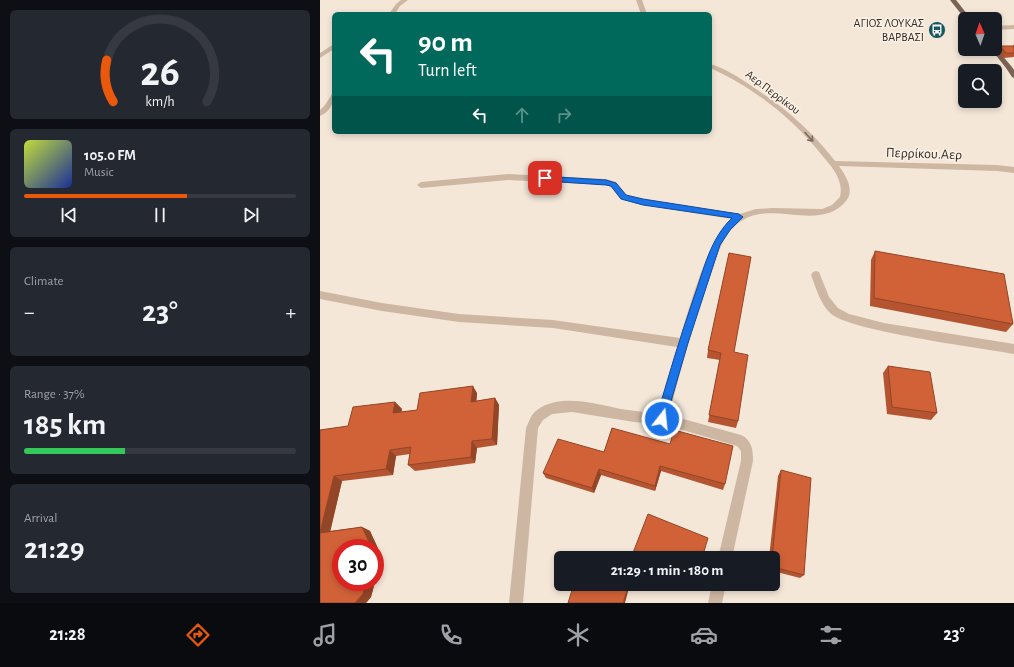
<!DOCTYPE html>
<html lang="en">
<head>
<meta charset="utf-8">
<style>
  :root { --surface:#171b24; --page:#242831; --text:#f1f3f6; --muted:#9ea1a6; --line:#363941; --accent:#ea580c }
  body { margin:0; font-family:"Alegreya Sans",sans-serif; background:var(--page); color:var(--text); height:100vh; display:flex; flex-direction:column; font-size:15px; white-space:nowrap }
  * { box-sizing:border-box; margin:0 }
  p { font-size:13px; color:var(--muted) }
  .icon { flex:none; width:22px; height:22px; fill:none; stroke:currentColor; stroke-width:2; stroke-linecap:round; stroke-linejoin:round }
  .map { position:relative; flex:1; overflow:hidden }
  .side { display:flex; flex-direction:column; gap:10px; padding:10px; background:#0d0f14; width:320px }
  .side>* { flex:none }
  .guide { position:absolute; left:12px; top:12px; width:380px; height:122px; border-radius:6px; box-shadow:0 2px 6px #0003; background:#00695c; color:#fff; overflow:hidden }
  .needle { width:26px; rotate:358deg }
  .buttons { position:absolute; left:638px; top:12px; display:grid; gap:8px }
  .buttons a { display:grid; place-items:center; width:44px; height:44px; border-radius:6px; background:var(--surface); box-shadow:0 2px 6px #0003; font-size:20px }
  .speed { position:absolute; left:12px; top:539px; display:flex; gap:8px; font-size:20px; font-weight:700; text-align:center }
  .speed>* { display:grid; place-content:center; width:52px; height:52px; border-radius:50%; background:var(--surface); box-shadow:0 2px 6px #0003; line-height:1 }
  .speed .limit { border:6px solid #d22; background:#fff; color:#111 }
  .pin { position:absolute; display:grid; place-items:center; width:34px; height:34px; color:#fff; margin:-17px; border-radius:8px; box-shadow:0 2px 6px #0006 }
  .me { position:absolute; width:44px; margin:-22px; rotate:16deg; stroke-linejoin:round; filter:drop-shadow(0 0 3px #0008) }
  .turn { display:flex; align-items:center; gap:14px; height:84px; padding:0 20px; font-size:18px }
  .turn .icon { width:52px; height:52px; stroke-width:2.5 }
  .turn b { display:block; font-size:28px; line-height:34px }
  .lanes { display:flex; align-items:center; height:38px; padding:0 20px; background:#0003; justify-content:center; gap:20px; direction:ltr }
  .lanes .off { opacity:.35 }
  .big { font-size:30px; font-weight:700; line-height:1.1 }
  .side .card { flex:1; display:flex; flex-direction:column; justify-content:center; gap:6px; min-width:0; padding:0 14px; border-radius:6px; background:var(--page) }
  .side .dial { align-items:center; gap:0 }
  .dial svg { height:104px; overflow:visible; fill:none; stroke:var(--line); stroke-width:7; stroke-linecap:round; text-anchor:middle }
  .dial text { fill:var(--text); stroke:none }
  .song { display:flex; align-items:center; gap:12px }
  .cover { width:48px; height:48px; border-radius:6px; background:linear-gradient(135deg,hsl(70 70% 55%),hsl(230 70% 35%)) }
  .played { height:4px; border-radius:2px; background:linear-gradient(90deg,var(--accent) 60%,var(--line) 60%) }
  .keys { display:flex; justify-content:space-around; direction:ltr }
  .heat { display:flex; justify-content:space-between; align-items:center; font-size:22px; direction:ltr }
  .charge { height:6px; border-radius:3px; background:linear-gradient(90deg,#34c759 37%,var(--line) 0) }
  .trip { position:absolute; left:234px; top:551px; width:226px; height:40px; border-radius:6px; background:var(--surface); box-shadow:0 2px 6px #0003; font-weight:700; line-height:40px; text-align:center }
  .menu { display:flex; height:64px; justify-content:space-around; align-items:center; background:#090b0e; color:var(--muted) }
  .menu .icon { width:28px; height:28px }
  .menu .active { color:var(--accent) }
  .menu b { font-size:18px; color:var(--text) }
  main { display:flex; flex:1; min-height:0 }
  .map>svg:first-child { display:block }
</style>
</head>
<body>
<main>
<section class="side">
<div class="card dial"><svg viewBox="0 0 100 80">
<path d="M14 69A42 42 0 1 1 86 69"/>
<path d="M14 69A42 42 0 0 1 9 37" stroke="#ea580c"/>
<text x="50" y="56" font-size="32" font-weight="700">26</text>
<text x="50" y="72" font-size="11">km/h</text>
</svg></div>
<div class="card">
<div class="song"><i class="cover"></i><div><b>105.0 FM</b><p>Music</p></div></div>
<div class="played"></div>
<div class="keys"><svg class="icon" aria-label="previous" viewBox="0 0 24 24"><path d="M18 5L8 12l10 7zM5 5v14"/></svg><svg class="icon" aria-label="pause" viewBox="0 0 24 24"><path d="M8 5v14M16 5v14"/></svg><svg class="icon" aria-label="next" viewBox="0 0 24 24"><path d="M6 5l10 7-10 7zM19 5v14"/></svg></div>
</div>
<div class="card"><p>Climate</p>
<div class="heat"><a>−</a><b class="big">23°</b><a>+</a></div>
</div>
<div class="card"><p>Range · 37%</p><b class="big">185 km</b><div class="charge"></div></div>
<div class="card"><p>Arrival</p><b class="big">21:29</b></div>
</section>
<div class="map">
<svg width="694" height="603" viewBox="0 0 694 603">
  <rect width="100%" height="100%" fill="#f4e7d8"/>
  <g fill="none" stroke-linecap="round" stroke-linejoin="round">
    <g fill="#cdb7a3" fill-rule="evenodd">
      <polygon points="81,0 88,0 80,6 75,14 69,14 76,4"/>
      <polygon points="316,0 322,0 327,14 321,14"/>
      <polygon points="694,25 694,29 675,30 675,26"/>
      <polygon points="14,44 14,49 0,58 0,53"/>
      <path d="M390 64C405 68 420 78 433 87 465 108 491 130 515 161L677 165 694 167V173L677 171 519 166C526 176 535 190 526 201 501 232 453 201 423 220 416 224 410 230 406 237 397 251 393 269 387 285 372 328 360 372 349 415L421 435C432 440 433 450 433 461L412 558H398L421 461V451L417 446 342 424 314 422 252 412 232 414 223 420 218 428 203 603H189L206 428C209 422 211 414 217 410 241 393 275 404 301 409 313 411 325 412 338 413L357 347 233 328 139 322 62 311 0 299V291L62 303 139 314 233 320 360 338C370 306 387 240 412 219L323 205 304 200C296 197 294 187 286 185L188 180 101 188 97 185 101 182 188 174 286 179 296 182 307 195 323 199 420 214 436 209 453 208 502 209 512 205 520 197C524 180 512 167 501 154 472 118 433 87 390 68Z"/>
      <path d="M14 93C14 103 10 112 0 116V110L5 105 12 94Z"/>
      <path d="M496 271 499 272 509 297 518 308 529 314 564 323 694 344V354C662 348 528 331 510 313 500 303 496 288 491 275L493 272Z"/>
      <polygon points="392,584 406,584 402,603 388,603"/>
    </g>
    <g fill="#7a6355" fill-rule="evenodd">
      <polygon points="630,0 636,0 651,19 645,19"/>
      <polygon points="675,47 692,67 694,70 694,78 692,77 686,68 671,49 675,49"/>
    </g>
  </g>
  <g fill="#b45430">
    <polygon points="694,44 694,57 683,58 678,51 680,46 693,46"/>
    <polygon points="555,251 693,324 686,332 550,306 551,260"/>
    <polygon points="388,350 414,352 418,421 416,428 388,422 400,360 387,358"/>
    <polygon points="568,366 617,413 611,420 567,414 563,373"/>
    <polygon points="157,393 156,401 175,398 179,405 177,445 157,448 155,463 95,471 88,465 90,454 76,456 73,475 22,481 10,531 42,527 50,531 61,555 21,582 55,582 51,597 46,603 0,603 0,430 28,426 75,402 82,409 81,412 97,410"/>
    <polygon points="292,428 405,484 403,490 341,471 335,491 281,475 274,493 226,478 223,473 284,452"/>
    <polygon points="461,470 484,575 480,578 453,571 453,558 449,558 458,476"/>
    <polygon points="355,584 374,584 372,591"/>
  </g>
  <g fill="#924527">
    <polygon points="153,386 157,393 156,408 151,402"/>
    <polygon points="175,398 179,405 177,445 172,439"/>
    <polygon points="75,402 82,409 80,419 73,413"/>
    <polygon points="152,441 157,448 155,463 151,457"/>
    <polygon points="70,450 76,456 73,475 66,469"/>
    <polygon points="340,466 341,471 335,491 335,486"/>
    <polygon points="279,469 281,475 274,493 272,488"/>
    <polygon points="14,476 22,481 9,537 0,533"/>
    <polygon points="42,527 50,531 61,555 55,581 55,548 52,548"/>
    <polygon points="46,582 55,582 51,597 46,603 35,603"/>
    <polygon points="309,584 310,584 305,603 303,603"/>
  </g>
  <g fill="#d16238" stroke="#924527">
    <polygon points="680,46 694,46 694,53 686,53"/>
    <polygon points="555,251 684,274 693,324 554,298"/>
    <polygon points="409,253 431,257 414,352 428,355 418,421 389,415 401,353 388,350"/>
    <polygon points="568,366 610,372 617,413 572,407"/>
    <polygon points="153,386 151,402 175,398 172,439 152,441 151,457 88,465 91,447 70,450 66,469 14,476 0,532 0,430 28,426 33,407 75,402 73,413 97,410 100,393"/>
    <polygon points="292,428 350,444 354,430 413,446 405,484 340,466 335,486 279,469 272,488 223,473 238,439 284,452"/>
    <polygon points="461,470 491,478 484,575 453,567 453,558 452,558"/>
    <polygon points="328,514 388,538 382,558 311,558"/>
    <polygon points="42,527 52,548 21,548 21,582 46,582 43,594 35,603 0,603 0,533"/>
    <polygon points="254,584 309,584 303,603 248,603"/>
    <polygon points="363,584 374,584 372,588"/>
  </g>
  <defs><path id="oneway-shaft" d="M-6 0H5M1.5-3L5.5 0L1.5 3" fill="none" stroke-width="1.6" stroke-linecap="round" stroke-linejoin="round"/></defs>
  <use stroke="#7a6b5e" href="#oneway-shaft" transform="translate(489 137) rotate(48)"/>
  <path fill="#1a73e8" stroke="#114b97" d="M222 176 286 180 296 183 306 195 323 199 419 214 423 217 410 230 400 245 368 343 345 422 342 424 338 422 336 419C348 378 360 337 374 297 384 269 390 239 412 218L323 205 301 199 291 186 286 185 225 181 221 178Z"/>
  <defs>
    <g id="bus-disc" transform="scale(0.9)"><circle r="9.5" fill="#18555c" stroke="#fbf1e5"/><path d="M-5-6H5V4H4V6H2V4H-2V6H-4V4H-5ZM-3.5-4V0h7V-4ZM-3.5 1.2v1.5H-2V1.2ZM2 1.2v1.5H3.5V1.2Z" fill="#fff"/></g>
  </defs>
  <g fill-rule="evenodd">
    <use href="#bus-disc" x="617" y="30"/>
  </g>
  <g text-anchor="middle" stroke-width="3" stroke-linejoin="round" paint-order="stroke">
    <g font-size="12" fill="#372c26" stroke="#fbf1e5" text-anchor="end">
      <text x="604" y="27">ΑΓΙΟΣ ΛΟΥΚΑΣ<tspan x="604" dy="14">ΒΑΡΒΑΣΙ</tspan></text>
    </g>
    <g font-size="12" fill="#372c26" stroke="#fbf1e5">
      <text transform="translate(453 92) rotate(37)" y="4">Αερ.Περρίκου</text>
    </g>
    <g font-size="14" fill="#372c26" stroke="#fbf1e5">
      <text transform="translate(604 153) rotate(2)" y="5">Περρίκου.Αερ</text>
    </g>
  </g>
</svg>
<div class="buttons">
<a><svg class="needle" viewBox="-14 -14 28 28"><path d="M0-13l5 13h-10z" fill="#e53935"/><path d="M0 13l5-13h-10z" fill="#9ea1a6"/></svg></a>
<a><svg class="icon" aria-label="search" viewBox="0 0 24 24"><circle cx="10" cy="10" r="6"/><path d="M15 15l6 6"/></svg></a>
</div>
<div class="speed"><div class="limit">30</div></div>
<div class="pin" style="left:225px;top:178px;background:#d93025"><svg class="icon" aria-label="arrive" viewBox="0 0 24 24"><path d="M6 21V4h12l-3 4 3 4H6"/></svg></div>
<svg class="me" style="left:342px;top:419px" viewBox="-20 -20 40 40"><circle r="17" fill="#1a73e8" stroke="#fff" stroke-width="3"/><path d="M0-11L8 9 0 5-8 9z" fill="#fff"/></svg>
<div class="trip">21:29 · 1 min · 180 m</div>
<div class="guide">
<div class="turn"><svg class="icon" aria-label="left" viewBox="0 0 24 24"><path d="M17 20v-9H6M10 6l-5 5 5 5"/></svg><div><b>90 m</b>Turn left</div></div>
<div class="lanes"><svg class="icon" aria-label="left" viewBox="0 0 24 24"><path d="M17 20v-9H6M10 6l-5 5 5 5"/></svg><svg class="icon off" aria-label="ahead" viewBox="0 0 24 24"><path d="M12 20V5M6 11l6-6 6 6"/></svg><svg class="icon off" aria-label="right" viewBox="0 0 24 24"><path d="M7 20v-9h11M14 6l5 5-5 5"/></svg></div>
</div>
</div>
</main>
<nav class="menu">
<b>21:28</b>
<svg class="icon active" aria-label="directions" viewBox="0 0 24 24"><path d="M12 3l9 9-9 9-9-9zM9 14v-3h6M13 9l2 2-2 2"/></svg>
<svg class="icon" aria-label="music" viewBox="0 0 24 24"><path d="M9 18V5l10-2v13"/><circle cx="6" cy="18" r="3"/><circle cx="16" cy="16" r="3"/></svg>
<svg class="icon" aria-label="phone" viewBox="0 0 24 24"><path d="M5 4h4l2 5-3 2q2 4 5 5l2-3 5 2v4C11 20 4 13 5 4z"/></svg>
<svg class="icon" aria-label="climate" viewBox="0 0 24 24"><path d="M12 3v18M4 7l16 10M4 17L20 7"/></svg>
<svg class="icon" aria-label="car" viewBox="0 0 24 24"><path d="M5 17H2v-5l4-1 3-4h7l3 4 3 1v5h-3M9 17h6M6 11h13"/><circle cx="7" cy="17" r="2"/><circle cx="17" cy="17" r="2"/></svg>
<svg class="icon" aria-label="filters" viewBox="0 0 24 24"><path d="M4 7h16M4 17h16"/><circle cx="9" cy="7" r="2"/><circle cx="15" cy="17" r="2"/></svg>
<b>23°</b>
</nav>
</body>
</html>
